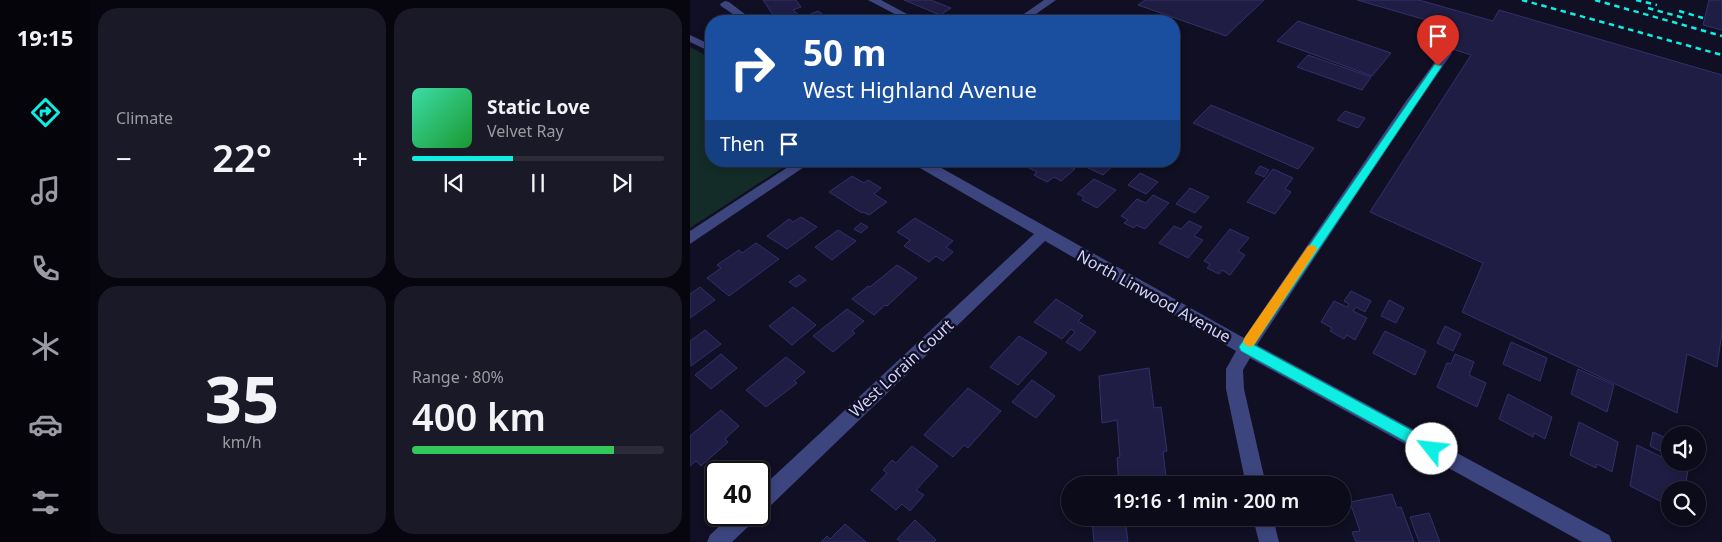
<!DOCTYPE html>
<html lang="en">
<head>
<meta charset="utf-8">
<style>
  :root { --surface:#0c0b1a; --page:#1a1927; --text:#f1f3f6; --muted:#9a9ba2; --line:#2c2b39; --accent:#0eeee3 }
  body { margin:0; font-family:"Noto Sans",sans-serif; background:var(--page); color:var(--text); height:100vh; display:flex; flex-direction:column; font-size:19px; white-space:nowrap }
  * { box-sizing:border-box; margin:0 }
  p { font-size:16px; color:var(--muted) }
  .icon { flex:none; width:28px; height:28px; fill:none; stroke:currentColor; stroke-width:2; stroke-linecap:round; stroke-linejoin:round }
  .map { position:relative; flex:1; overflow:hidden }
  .drawer { display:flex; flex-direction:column; gap:8px; padding:8px; background:#07060e; width:600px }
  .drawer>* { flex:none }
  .hud { position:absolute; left:15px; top:15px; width:475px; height:152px; border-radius:20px; box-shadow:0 2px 8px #0003,0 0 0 1px var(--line); background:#1a4fa0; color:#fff; overflow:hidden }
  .buttons { position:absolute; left:971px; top:426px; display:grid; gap:10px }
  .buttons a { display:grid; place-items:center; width:45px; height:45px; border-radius:50%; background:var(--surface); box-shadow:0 2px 8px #0003,0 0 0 1px var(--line); font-size:25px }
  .speed { position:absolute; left:15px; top:461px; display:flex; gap:10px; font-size:25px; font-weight:700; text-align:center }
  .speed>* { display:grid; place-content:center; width:65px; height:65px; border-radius:50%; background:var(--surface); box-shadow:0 2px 8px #0003,0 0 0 1px var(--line); line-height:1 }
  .speed .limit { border:2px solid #111; border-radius:8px; background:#fff; color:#111 }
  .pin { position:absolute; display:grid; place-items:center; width:42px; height:42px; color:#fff; margin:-51px -21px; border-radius:50% 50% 50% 0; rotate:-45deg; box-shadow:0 0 5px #0007 }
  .pin .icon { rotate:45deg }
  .me { position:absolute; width:55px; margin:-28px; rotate:299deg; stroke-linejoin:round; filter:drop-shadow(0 0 4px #0008) }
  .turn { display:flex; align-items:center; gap:18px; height:105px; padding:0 15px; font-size:22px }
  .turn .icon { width:65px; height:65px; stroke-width:2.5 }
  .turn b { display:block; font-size:35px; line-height:42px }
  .then { display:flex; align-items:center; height:48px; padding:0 15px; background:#0003; gap:10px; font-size:19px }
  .big { font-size:38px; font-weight:600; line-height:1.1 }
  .drawer .tile { flex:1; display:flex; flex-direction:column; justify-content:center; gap:8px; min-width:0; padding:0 18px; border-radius:20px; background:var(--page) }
  .drawer .dial { align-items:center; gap:0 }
  .dial b { font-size:65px; line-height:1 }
  .song { display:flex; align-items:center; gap:15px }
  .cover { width:60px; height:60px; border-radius:8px; background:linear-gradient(135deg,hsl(160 70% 55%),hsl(130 70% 35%)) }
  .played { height:5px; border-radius:2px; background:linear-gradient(90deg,var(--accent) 40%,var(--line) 40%) }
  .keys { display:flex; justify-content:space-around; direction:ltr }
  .heat { display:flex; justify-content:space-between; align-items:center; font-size:28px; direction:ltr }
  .charge { height:8px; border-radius:4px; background:linear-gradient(90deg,#34c759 80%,var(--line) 0) }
  .drawer .tiles { flex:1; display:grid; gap:8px; grid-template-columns:repeat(2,1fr) }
  .trip { position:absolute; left:371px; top:476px; width:290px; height:50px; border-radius:25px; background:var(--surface); box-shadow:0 2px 8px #0003,0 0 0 1px var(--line); font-weight:600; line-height:50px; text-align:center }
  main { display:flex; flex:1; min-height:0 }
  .menu { display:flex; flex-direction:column; width:90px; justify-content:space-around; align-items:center; background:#05040a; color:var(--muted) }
  .menu .icon { width:35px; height:35px }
  .menu .on { color:var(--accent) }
  .menu b { font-size:22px; color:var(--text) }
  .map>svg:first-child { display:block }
</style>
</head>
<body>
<main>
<nav class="menu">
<b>19:15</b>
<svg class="icon on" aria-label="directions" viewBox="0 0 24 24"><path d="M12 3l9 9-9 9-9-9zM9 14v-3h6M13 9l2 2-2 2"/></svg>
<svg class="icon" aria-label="music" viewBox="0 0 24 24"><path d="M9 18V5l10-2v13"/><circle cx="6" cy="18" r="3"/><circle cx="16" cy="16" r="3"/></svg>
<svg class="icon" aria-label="phone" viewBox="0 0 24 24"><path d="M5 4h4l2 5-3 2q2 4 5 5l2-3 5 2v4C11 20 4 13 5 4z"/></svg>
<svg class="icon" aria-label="climate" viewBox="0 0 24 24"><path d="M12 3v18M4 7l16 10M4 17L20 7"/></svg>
<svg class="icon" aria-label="car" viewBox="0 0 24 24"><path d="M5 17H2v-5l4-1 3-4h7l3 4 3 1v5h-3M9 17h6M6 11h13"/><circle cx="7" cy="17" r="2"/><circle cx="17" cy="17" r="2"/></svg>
<svg class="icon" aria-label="filters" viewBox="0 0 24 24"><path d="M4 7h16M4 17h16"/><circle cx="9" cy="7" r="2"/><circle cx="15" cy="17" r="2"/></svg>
</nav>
<section class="drawer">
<div class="tiles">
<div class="tile"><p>Climate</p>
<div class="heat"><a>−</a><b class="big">22°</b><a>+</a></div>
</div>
<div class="tile">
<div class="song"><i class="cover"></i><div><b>Static Love</b><p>Velvet Ray</p></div></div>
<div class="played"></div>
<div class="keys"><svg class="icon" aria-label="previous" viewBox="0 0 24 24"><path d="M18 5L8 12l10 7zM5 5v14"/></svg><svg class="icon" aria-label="pause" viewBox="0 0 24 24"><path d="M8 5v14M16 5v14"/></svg><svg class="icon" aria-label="next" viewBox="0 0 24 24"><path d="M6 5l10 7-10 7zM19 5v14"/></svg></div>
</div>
<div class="tile dial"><b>35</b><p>km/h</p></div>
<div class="tile"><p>Range · 80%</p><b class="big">400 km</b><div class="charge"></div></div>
</div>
</section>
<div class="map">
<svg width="1032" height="542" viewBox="0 0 1032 542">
  <rect width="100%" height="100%" fill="#100f23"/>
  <polygon fill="#132c28" points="0,47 21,58 21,161 103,161 0,228"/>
  <g fill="#1f1d43" stroke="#33306d">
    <polygon points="73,0 106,0 111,7 103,10 110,16 98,20 94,16 86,19"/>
    <polygon points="214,0 241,0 261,8 250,15"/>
    <polygon points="455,0 574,0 536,36 448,5"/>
    <polygon points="667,0 729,0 803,21 809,10 1032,75 1032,332 1027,367 997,354 987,413 772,312 793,263 680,212 781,55 737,41 750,24"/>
    <polygon points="1019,0 1032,0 1032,30 1013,25"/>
    <polygon points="128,11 142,21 104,21"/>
    <polygon points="608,21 701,53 682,76 587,41"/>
    <polygon points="618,55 681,77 672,90 607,67"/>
    <polygon points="521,105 624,148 608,169 503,123"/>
    <polygon points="655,111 675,118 668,128 647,120"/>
    <polygon points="344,161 379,161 375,164 385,169 371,181 364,177 357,182 344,175 347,172 337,167"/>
    <polygon points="399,161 428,161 413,175 394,166"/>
    <polygon points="570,166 579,170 574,177 565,173"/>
    <polygon points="583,169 603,178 595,189 601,192 585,214 557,202"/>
    <polygon points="450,173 468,182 456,194 438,185"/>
    <polygon points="162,176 174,183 178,180 191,188 184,194 197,202 179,215 173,212 172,213 139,192"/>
    <polygon points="404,179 426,190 407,208 392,200 394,197 387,194"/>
    <polygon points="500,188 519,197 505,213 486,204"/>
    <polygon points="463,195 479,203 455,229 446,225 444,228 434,223 438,220 431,216 447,199 456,203"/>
    <polygon points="111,217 127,227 97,249 77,236 99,219 103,222"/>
    <polygon points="225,218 263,241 256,247 263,252 253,261 246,256 239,262 214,246 220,240 207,232"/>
    <polygon points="499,221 512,227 504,236 513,240 498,258 469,243 484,226 491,229"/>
    <polygon points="171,223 178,227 171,233 164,229"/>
    <polygon points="540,229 559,238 548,251 555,255 540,275 532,270 529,274 517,268 520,264 514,261"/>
    <polygon points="148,230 166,241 142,260 125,247"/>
    <polygon points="66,243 89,259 39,296 17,278 31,268 27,265 49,250 52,253"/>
    <polygon points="207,265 227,278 197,306 195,305 184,315 162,299 178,286 180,287"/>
    <polygon points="109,275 116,280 106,287 99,282"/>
    <polygon points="10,287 25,300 0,318 0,294"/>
    <polygon points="661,291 681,301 675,312 666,307 663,311 677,318 665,340 657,335 654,339 640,331 642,328 631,322 644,301 657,307 659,304 654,301"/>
    <polygon points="366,299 393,316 388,321 406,332 390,351 376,342 385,332 381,329 372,339 344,322"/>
    <polygon points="699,300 714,308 706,323 691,316"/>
    <polygon points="103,307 126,325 102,345 79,326"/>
    <polygon points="157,309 174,321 162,331 165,333 143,352 123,336"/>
    <polygon points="755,326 771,334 763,351 747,343"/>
    <polygon points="15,330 31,344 1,366 0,341"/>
    <polygon points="695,331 736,351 725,375 683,353"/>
    <polygon points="329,336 357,353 328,385 300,367"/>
    <polygon points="821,342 857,358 850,381 813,364"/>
    <polygon points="31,354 47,368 21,389 5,375"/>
    <polygon points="765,354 784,362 779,375 796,383 787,407 747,387 757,363 761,364"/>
    <polygon points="96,357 115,372 104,381 107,383 76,407 56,390"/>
    <polygon points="459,368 464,408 471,407 477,451 473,452 477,485 429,485 427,458 430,457 427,420 412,423 409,376"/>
    <polygon points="888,369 924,385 917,412 881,394"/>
    <polygon points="342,380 365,396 346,418 322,402"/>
    <polygon points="278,388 311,411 278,448 274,445 263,457 234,435"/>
    <polygon points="818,394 862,417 855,439 844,433 843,437 809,419"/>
    <polygon points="31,410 49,426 35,439 38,442 11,466 6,461 0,466 0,436"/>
    <polygon points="889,422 928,442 922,472 907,464 906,468 880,455"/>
    <polygon points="963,432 980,440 980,456 960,446"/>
    <polygon points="947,445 980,461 980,462 998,469 995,490 980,490 980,506 940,486"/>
    <polygon points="222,446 248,466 226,490 234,495 220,511 212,504 206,510 181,490 197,473 193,470 202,460 206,463"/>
    <polygon points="702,494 707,508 711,507 724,542 666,542 662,532 670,531 660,502"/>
    <polygon points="739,513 750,542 729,542 720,517"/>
    <polygon points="419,518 435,518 438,542 404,542 402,521"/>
    <polygon points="225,520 246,540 244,542 211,542 207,539"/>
    <polygon points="155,524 176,542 131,542 137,536 140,539"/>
  </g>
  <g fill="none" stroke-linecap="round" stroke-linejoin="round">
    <g fill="#3d457f" fill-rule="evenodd">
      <polygon points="178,0 191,0 230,21 218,21"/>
      <polygon points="354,0 366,0 336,21 324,21"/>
      <polygon points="35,1 39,2 64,21 53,21 31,6 30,4"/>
      <polygon points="0,35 21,45 21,52 0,42"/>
      <polygon points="757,50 762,53 724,107 567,345 919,535 922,542 892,542 560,358 553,370 554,389 576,485 556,485 536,389 536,369 546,351 355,241 76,510 69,513 69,490 344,234 223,164 222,161 239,161 554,338 716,101 753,51"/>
      <polygon points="107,161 123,161 0,244 0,231"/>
      <polygon points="41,515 66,515 63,522 42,542 17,542 20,535"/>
      <polygon points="563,518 583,518 589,542 569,542"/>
    </g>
    <g stroke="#0eeee3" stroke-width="2.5" stroke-dasharray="5.5 4.5" stroke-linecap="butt">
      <polyline points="832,0 1032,55"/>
      <polyline points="905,0 1032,36"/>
      <polyline points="946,0 967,5"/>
      <polyline points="958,8 994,18"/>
      <polyline points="989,11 1013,18"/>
    </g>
  </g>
  <polygon fill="#0eeee3" stroke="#099b94" points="745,64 752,66 564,345 747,444 749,449 747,454 742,456 551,351 549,347"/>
  <polygon fill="#f59e0b" points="621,245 625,246 627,249 625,252 564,345 560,347 555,345 553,341 555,337 618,246"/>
  <g text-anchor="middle" stroke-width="5" stroke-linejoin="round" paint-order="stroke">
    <g font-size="16" fill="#d4d5fc" stroke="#100f23">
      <text transform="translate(464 296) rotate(29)" y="6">North Linwood Avenue</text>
      <text transform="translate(211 368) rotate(-43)" y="6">West Lorain Court</text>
    </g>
  </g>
</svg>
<div class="buttons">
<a><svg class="icon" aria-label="sound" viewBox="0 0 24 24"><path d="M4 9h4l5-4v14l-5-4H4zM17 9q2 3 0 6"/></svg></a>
<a><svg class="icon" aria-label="search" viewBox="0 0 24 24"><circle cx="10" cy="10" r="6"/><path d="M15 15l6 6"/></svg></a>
</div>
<div class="speed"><div class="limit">40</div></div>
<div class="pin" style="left:748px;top:66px;background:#d93025"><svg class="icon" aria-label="arrive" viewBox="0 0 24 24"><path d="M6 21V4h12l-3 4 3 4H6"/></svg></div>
<svg class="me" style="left:742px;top:449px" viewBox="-20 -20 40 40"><circle r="19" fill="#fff"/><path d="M0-13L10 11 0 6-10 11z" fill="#0eeee3"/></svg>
<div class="trip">19:16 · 1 min · 200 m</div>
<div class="hud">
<div class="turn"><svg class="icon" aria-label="right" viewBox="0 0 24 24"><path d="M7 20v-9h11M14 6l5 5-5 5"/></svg><div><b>50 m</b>West Highland Avenue</div></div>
<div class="then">Then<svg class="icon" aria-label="arrive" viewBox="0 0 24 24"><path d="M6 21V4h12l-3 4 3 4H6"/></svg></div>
</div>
</div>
</main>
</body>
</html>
